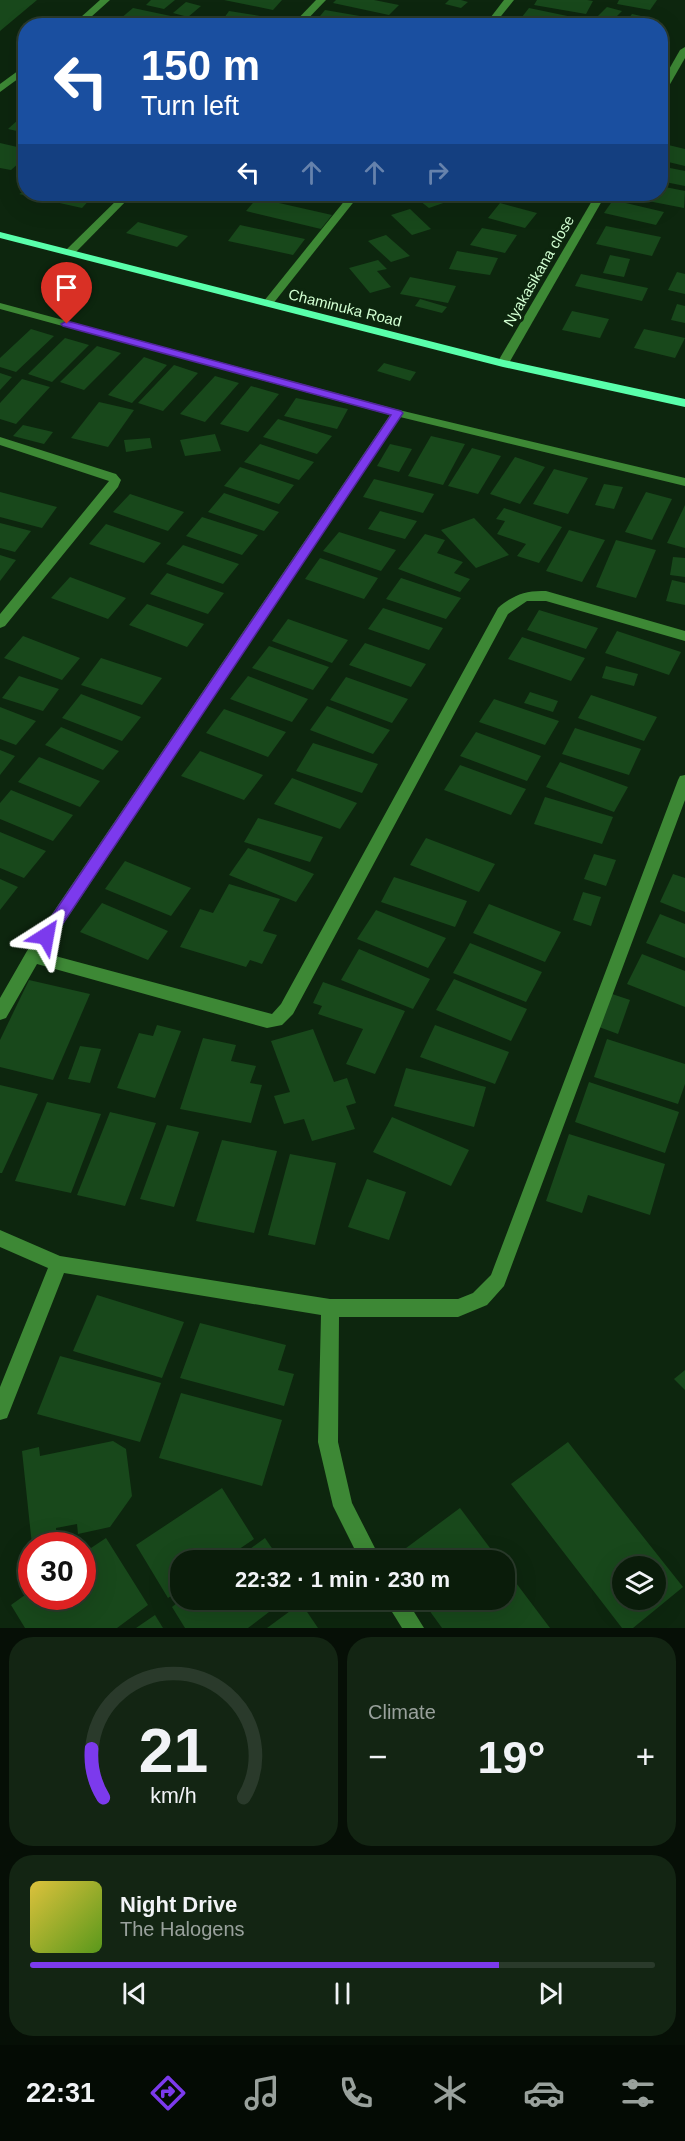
<!DOCTYPE html>
<html lang="en">
<head>
<meta charset="utf-8">
<style>
  :root { --surface:#0a1c0a; --page:#132513; --text:#f1f3f6; --muted:#99a19c; --line:#2a3a2b; --accent:#7c3aed }
  body { margin:0; font-family:Helvetica,sans-serif; background:var(--page); color:var(--text); height:100vh; display:flex; flex-direction:column; font-size:22px; white-space:nowrap }
  * { box-sizing:border-box; margin:0 }
  p { font-size:20px; color:var(--muted) }
  .icon { flex:none; width:33px; height:33px; fill:none; stroke:currentColor; stroke-width:2; stroke-linecap:round; stroke-linejoin:round }
  .map { position:relative; height:1628px; overflow:hidden }
  .panel { display:flex; flex-direction:column; gap:9px; padding:9px; background:#060f06; flex:1 }
  .panel>* { flex:none }
  .top-card { position:absolute; left:18px; top:18px; width:650px; height:183px; border-radius:24px; box-shadow:0 6px 24px #0002,0 0 0 2px var(--line); background:#1a4fa0; color:#fff; overflow:hidden }
  .buttons { position:absolute; left:612px; top:1556px; display:grid; gap:12px }
  .buttons a { display:grid; place-items:center; width:54px; height:54px; border-radius:50%; background:var(--surface); box-shadow:0 6px 24px #0002,0 0 0 2px var(--line); font-size:30px }
  .speed { position:absolute; left:18px; top:1532px; display:flex; gap:12px; font-size:30px; font-weight:700; text-align:center }
  .speed>* { display:grid; place-content:center; width:78px; height:78px; border-radius:50%; background:var(--surface); box-shadow:0 6px 24px #0002,0 0 0 2px var(--line); line-height:1 }
  .speed .limit { border:9px solid #d22; background:#fff; color:#111 }
  .pin { position:absolute; display:grid; place-items:center; width:51px; height:51px; color:#fff; margin:-62px -26px; border-radius:50% 50% 50% 0; rotate:-45deg; box-shadow:0 0 6px #0007 }
  .pin .icon { rotate:45deg }
  .me { position:absolute; width:66px; margin:-33px; rotate:34deg; stroke-linejoin:round; filter:drop-shadow(0 0 4px #0008) }
  .turn { display:flex; align-items:center; gap:21px; height:126px; padding:0 24px; font-size:27px }
  .turn .icon { width:78px; height:78px; stroke-width:2.5 }
  .turn b { display:block; font-size:42px; line-height:51px }
  .lanes { display:flex; align-items:center; height:57px; padding:0 24px; background:#0003; justify-content:center; gap:30px; direction:ltr }
  .lanes .off { opacity:.35 }
  .big { font-size:45px; font-weight:600; line-height:1.1 }
  .panel .widget { flex:1; display:flex; flex-direction:column; justify-content:center; gap:9px; min-width:0; padding:0 21px; border-radius:24px; background:var(--page) }
  .panel .dial { align-items:center; gap:0 }
  .dial svg { height:156px; overflow:visible; fill:none; stroke:var(--line); stroke-width:7; stroke-linecap:round; text-anchor:middle }
  .dial text { fill:var(--text); stroke:none }
  .song { display:flex; align-items:center; gap:18px }
  .cover { width:72px; height:72px; border-radius:9px; background:linear-gradient(135deg,hsl(50 70% 55%),hsl(90 70% 35%)) }
  .played { height:6px; border-radius:3px; background:linear-gradient(90deg,var(--accent) 75%,var(--line) 75%) }
  .keys { display:flex; justify-content:space-around; direction:ltr }
  .heat { display:flex; justify-content:space-between; align-items:center; font-size:33px; direction:ltr }
  .panel .tiles { flex:1; display:grid; gap:9px; grid-template-columns:1fr 1fr }
  .widget:last-child { grid-column:span 2 }
  .trip { position:absolute; left:170px; top:1550px; width:345px; height:60px; border-radius:24px; background:var(--surface); box-shadow:0 6px 24px #0002,0 0 0 2px var(--line); font-weight:600; line-height:60px; text-align:center }
  .dock { display:flex; height:96px; justify-content:space-around; align-items:center; background:#040b04; color:var(--muted) }
  .dock .icon { width:42px; height:42px }
  .dock .active { color:var(--accent) }
  .dock b { font-size:27px; color:var(--text) }
  .map>svg:first-child { display:block }
</style>
</head>
<body>
<div class="map">
<svg width="685" height="1628" viewBox="0 0 685 1628">
  <rect width="100%" height="100%" fill="#0d260e"/>
  <g fill="#18481b" fill-rule="evenodd">
    <polygon points="0,0 37,0 0,31"/>
    <polygon points="151,0 175,0 164,9 146,5"/>
    <polygon points="224,0 282,0 273,10"/>
    <polygon points="336,0 374,0 399,5 389,15 333,3"/>
    <polygon points="449,0 461,0 468,2 461,8 445,4"/>
    <polygon points="537,0 587,0 593,1 586,14 534,5"/>
    <polygon points="619,0 657,0 650,10 617,4"/>
    <polygon points="186,2 201,6 188,17 173,13"/>
    <polygon points="607,7 622,11 611,22 596,18"/>
    <polygon points="133,8 185,19 178,26 148,26 120,19"/>
    <polygon points="529,8 582,19 577,26 534,26 518,22"/>
    <polygon points="325,10 383,20 379,26 343,26 316,21"/>
    <polygon points="229,11 260,16 253,25 222,21"/>
    <polygon points="632,14 659,20 655,26 626,22"/>
    <polygon points="20,118 26,120 26,133 8,129"/>
    <polygon points="0,143 26,149 26,157 11,170 0,168"/>
    <polygon points="660,143 685,149 685,166 660,160"/>
    <polygon points="660,166 685,171 685,186 660,181"/>
    <polygon points="660,186 685,191 684,208 617,195 660,194"/>
    <polygon points="26,191 26,194 94,195 82,208 19,194"/>
    <polygon points="131,194 160,194 150,201"/>
    <polygon points="284,194 328,194 319,203"/>
    <polygon points="411,194 440,194 449,201 429,208"/>
    <polygon points="513,194 559,194 553,203"/>
    <polygon points="257,198 332,215 321,229 246,211"/>
    <polygon points="613,200 664,212 656,225 604,213"/>
    <polygon points="500,203 537,213 525,228 488,218"/>
    <polygon points="410,209 431,229 412,235 391,215"/>
    <polygon points="138,222 188,236 177,247 126,233"/>
    <polygon points="240,225 305,239 293,255 228,241"/>
    <polygon points="606,226 661,237 652,256 596,244"/>
    <polygon points="482,228 517,235 505,253 470,245"/>
    <polygon points="386,235 410,256 391,262 368,241"/>
    <polygon points="457,251 498,258 490,275 449,269"/>
    <polygon points="610,255 630,259 624,277 603,273"/>
    <polygon points="378,260 387,269 377,271 391,287 370,293 349,268"/>
    <polygon points="677,272 685,274 685,294 668,290"/>
    <polygon points="581,274 648,288 642,301 575,286"/>
    <polygon points="410,277 456,286 448,303 400,294"/>
    <polygon points="420,299 447,307 442,313 415,306"/>
    <polygon points="677,304 685,306 685,323 671,320"/>
    <polygon points="572,311 609,319 600,338 562,330"/>
    <polygon points="31,329 54,336 16,372 0,367 0,358"/>
    <polygon points="644,329 685,338 675,358 634,348"/>
    <polygon points="65,338 89,345 52,382 28,374"/>
    <polygon points="97,346 121,353 84,390 60,382"/>
    <polygon points="144,357 167,365 132,403 108,395"/>
    <polygon points="384,363 416,372 410,381 377,371"/>
    <polygon points="174,365 198,373 163,411 138,403"/>
    <polygon points="0,373 12,377 0,390"/>
    <polygon points="215,376 239,383 205,422 180,414"/>
    <polygon points="22,379 50,387 16,424 0,419 0,403"/>
    <polygon points="251,386 279,394 248,432 220,424"/>
    <polygon points="296,398 348,409 337,429 284,416"/>
    <polygon points="99,402 134,410 108,447 71,438"/>
    <polygon points="278,419 332,436 317,454 263,437"/>
    <polygon points="23,425 53,432 44,444 13,436"/>
    <polygon points="215,434 221,451 185,456 180,440"/>
    <polygon points="431,436 465,444 443,485 408,476"/>
    <polygon points="150,438 152,448 126,452 124,440"/>
    <polygon points="260,444 314,462 299,480 244,462"/>
    <polygon points="390,444 412,449 399,472 377,466"/>
    <polygon points="472,448 501,456 478,494 448,486"/>
    <polygon points="515,457 545,467 520,504 490,494"/>
    <polygon points="240,467 294,485 279,504 224,486"/>
    <polygon points="554,469 588,478 568,514 533,504"/>
    <polygon points="374,479 434,494 423,513 363,497"/>
    <polygon points="604,484 623,487 614,509 595,505"/>
    <polygon points="0,492 57,507 42,528 0,517"/>
    <polygon points="646,492 672,499 652,540 625,532"/>
    <polygon points="224,493 279,512 264,531 208,512"/>
    <polygon points="130,494 184,512 168,531 113,512"/>
    <polygon points="685,505 685,548 667,543"/>
    <polygon points="504,508 562,527 539,563 517,556 526,544 497,534 505,521 496,519"/>
    <polygon points="380,511 417,521 405,539 368,529"/>
    <polygon points="202,517 258,535 242,555 186,536"/>
    <polygon points="474,518 509,555 476,568 441,530"/>
    <polygon points="0,523 31,531 15,552 0,548"/>
    <polygon points="106,524 161,543 144,563 89,544"/>
    <polygon points="569,530 605,540 582,582 546,571"/>
    <polygon points="339,532 396,550 381,571 323,551"/>
    <polygon points="425,534 445,540 437,553 463,562 454,573 470,579 460,592 398,569"/>
    <polygon points="616,540 656,550 636,598 596,587"/>
    <polygon points="183,545 239,564 223,584 166,564"/>
    <polygon points="0,555 16,560 0,581"/>
    <polygon points="673,557 685,558 685,577 670,575"/>
    <polygon points="320,558 378,578 364,599 305,579"/>
    <polygon points="167,573 224,593 208,614 150,594"/>
    <polygon points="70,577 126,598 108,619 51,598"/>
    <polygon points="401,578 461,598 446,619 386,599"/>
    <polygon points="672,580 685,583 685,605 666,601"/>
    <polygon points="147,604 204,624 187,647 129,625"/>
    <polygon points="383,608 443,628 429,650 368,629"/>
    <polygon points="539,610 598,628 586,649 527,630"/>
    <polygon points="288,619 348,640 332,663 272,641"/>
    <polygon points="617,631 681,652 669,675 605,653"/>
    <polygon points="23,636 80,658 62,680 4,658"/>
    <polygon points="522,637 585,658 571,681 508,659"/>
    <polygon points="365,643 426,664 411,687 349,665"/>
    <polygon points="269,646 329,667 313,690 252,668"/>
    <polygon points="101,658 162,678 142,705 81,685"/>
    <polygon points="606,666 638,674 634,686 602,678"/>
    <polygon points="19,676 59,689 43,711 2,698"/>
    <polygon points="248,676 308,699 292,722 230,699"/>
    <polygon points="346,677 408,699 392,723 330,700"/>
    <polygon points="530,692 558,701 553,712 524,703"/>
    <polygon points="81,694 141,717 122,741 62,718"/>
    <polygon points="591,695 657,717 644,741 578,718"/>
    <polygon points="494,699 559,721 545,745 479,722"/>
    <polygon points="327,706 390,730 373,754 310,730"/>
    <polygon points="0,707 36,721 16,745 0,739"/>
    <polygon points="224,709 286,732 268,757 206,733"/>
    <polygon points="61,727 119,751 103,770 45,745"/>
    <polygon points="575,728 641,749 629,775 562,754"/>
    <polygon points="476,732 541,756 527,781 460,756"/>
    <polygon points="313,743 378,764 362,793 296,771"/>
    <polygon points="0,750 15,756 0,775"/>
    <polygon points="200,751 263,775 244,800 181,776"/>
    <polygon points="39,757 100,781 80,807 18,782"/>
    <polygon points="560,762 628,787 614,812 546,787"/>
    <polygon points="460,765 526,789 511,815 444,790"/>
    <polygon points="292,778 357,803 340,829 274,804"/>
    <polygon points="11,790 73,815 53,841 0,819 0,803"/>
    <polygon points="545,797 613,817 602,844 534,824"/>
    <polygon points="258,818 323,837 310,862 244,842"/>
    <polygon points="0,832 46,851 24,878 0,868"/>
    <polygon points="426,838 495,864 479,892 410,865"/>
    <polygon points="248,848 314,874 296,902 229,875"/>
    <polygon points="594,854 616,860 606,886 584,879"/>
    <polygon points="125,861 191,888 171,916 105,889"/>
    <polygon points="673,874 685,878 685,912 660,902"/>
    <polygon points="394,877 467,901 455,927 381,902"/>
    <polygon points="0,879 18,887 0,910"/>
    <polygon points="229,884 280,899 263,931 277,935 262,964 250,960 246,967 180,947 200,909 213,913"/>
    <polygon points="583,892 601,897 591,926 573,920"/>
    <polygon points="102,903 168,931 148,960 80,932"/>
    <polygon points="489,904 561,932 545,962 473,933"/>
    <polygon points="376,910 446,938 428,968 357,939"/>
    <polygon points="660,914 685,924 685,958 646,943"/>
    <polygon points="470,943 542,972 526,1002 453,973"/>
    <polygon points="359,949 430,979 413,1009 341,980"/>
    <polygon points="642,954 685,971 685,1007 627,984"/>
    <polygon points="454,979 527,1009 511,1041 436,1010"/>
    <polygon points="29,980 90,994 53,1080 0,1067 0,1040"/>
    <polygon points="323,982 405,1011 375,1074 346,1064 363,1029 318,1014 322,1006 313,1003"/>
    <polygon points="612,994 630,1000 618,1034 599,1027"/>
    <polygon points="157,1025 181,1031 155,1098 117,1088 139,1033 153,1036"/>
    <polygon points="435,1025 509,1052 495,1084 420,1057"/>
    <polygon points="313,1029 334,1082 347,1078 356,1103 346,1106 355,1129 312,1141 304,1119 284,1124 274,1096 290,1092 271,1041"/>
    <polygon points="203,1038 236,1045 231,1061 256,1066 250,1083 262,1085 251,1123 180,1109"/>
    <polygon points="607,1039 685,1064 685,1084 678,1104 594,1077"/>
    <polygon points="80,1046 101,1049 90,1083 68,1079"/>
    <polygon points="406,1068 486,1087 474,1127 394,1106"/>
    <polygon points="589,1082 679,1112 665,1153 575,1122"/>
    <polygon points="0,1085 38,1094 2,1173 0,1173"/>
    <polygon points="47,1102 101,1114 71,1193 15,1181"/>
    <polygon points="110,1112 156,1123 125,1206 77,1195"/>
    <polygon points="392,1117 469,1150 451,1186 373,1152"/>
    <polygon points="167,1125 199,1132 174,1207 140,1199"/>
    <polygon points="569,1134 665,1164 650,1215 588,1195 582,1213 546,1201"/>
    <polygon points="222,1140 277,1151 254,1233 196,1221"/>
    <polygon points="290,1154 336,1163 315,1245 268,1235"/>
    <polygon points="367,1179 406,1192 389,1240 348,1227"/>
    <polygon points="97,1295 184,1322 162,1378 73,1351"/>
    <polygon points="200,1323 286,1345 278,1370 294,1374 284,1406 180,1378"/>
    <polygon points="60,1356 161,1383 140,1442 37,1414"/>
    <polygon points="685,1370 685,1390 674,1379"/>
    <polygon points="181,1393 282,1420 262,1486 159,1458"/>
    <polygon points="113,1441 126,1449 132,1496 110,1527 78,1534 77,1524 56,1528 57,1545 32,1545 22,1451 39,1447 40,1456"/>
    <path d="M568 1442 683 1587 633 1628H622L511 1484ZM622 1566H656V1599H622Z"/>
    <polygon points="222,1488 254,1539 223,1560 180,1560 180,1590 168,1598 136,1545"/>
    <polygon points="460,1508 499,1560 390,1560"/>
    <polygon points="106,1538 148,1605 117,1628 25,1628 11,1605 32,1590 32,1596 82,1596 82,1554"/>
    <polygon points="265,1538 280,1560 235,1560"/>
    <polygon points="504,1567 550,1628 442,1628 421,1599 504,1599"/>
    <polygon points="182,1599 286,1599 248,1628 185,1628 172,1607"/>
    <polygon points="301,1603 318,1628 267,1628"/>
    <polygon points="155,1615 163,1628 136,1628"/>
  </g>
  <g fill="none" stroke-linecap="round" stroke-linejoin="round">
    <g fill="#3d8835" fill-rule="evenodd">
      <polygon points="100,0 110,0 81,26 71,26"/>
      <polygon points="316,0 326,0 301,26 291,26"/>
      <polygon points="504,0 514,0 493,26 484,26"/>
      <polygon points="685,47 685,58 665,93 660,96 660,85 680,50"/>
      <polygon points="26,65 26,73 0,92 0,84"/>
      <polygon points="123,194 133,194 75,253 67,253 67,249"/>
      <polygon points="350,194 360,194 272,305 264,305 264,301"/>
      <polygon points="596,194 606,194 509,363 507,365 499,365 497,363"/>
      <path d="M0 303 399 410 685 478V486L400 417 44 953 272 1014 281 1004 498 608C513 595 526 590 546 591L685 631V641L546 601H527L508 614 293 1014 282 1025 267 1028 37 964 6 1018 0 1020V998L27 951 390 415 0 309Z"/>
      <polygon points="0,437 116,474 121,480 118,487 5,626 0,628 0,614 109,481 0,445"/>
      <polygon points="685,775 685,800 504,1286 487,1305 458,1317 339,1317 338,1442 352,1503 381,1560 360,1560 333,1506 318,1442 321,1315 64,1273 7,1418 0,1420 0,1387 48,1268 0,1247 0,1230 60,1256 330,1299 458,1299 473,1293 491,1275 678,780 680,776"/>
      <polygon points="384,1599 406,1599 424,1628 402,1628"/>
    </g>
    <polygon fill="#59ffab" fill-rule="evenodd" points="0,232 504,360 685,399 685,407 503,367 0,238"/>
  </g>
  <polygon fill="#7c3aed" stroke="#51269a" stroke-width="1.5" points="67,321 401,411 403,413 52,940 41,940 39,936 41,932 391,415 63,326 61,324"/>
  <g text-anchor="middle" stroke-width="6" stroke-linejoin="round" paint-order="stroke">
    <g font-size="15" fill="#d2ffd2" stroke="#0d260e">
      <text transform="translate(539 271) rotate(-60)" y="5">Nyakasikana close</text>
      <text transform="translate(345 308) rotate(14)" y="5">Chaminuka Road</text>
    </g>
  </g>
</svg>
<div class="buttons">
<a><svg class="icon" aria-label="layers" viewBox="0 0 24 24"><path d="M12 4l9 5-9 5-9-5zM3 14l9 5 9-5"/></svg></a>
</div>
<div class="speed"><div class="limit">30</div></div>
<div class="pin" style="left:67px;top:324px;background:#d93025"><svg class="icon" aria-label="arrive" viewBox="0 0 24 24"><path d="M6 21V4h12l-3 4 3 4H6"/></svg></div>
<svg class="me" style="left:46px;top:936px" viewBox="-20 -20 40 40"><path d="M0-17L14 15 0 8-14 15z" fill="#7c3aed" stroke="#fff" stroke-width="4"/></svg>
<div class="trip">22:32 · 1 min · 230 m</div>
<div class="top-card">
<div class="turn"><svg class="icon" aria-label="left" viewBox="0 0 24 24"><path d="M17 20v-9H6M10 6l-5 5 5 5"/></svg><div><b>150 m</b>Turn left</div></div>
<div class="lanes"><svg class="icon" aria-label="left" viewBox="0 0 24 24"><path d="M17 20v-9H6M10 6l-5 5 5 5"/></svg><svg class="icon off" aria-label="ahead" viewBox="0 0 24 24"><path d="M12 20V5M6 11l6-6 6 6"/></svg><svg class="icon off" aria-label="ahead" viewBox="0 0 24 24"><path d="M12 20V5M6 11l6-6 6 6"/></svg><svg class="icon off" aria-label="right" viewBox="0 0 24 24"><path d="M7 20v-9h11M14 6l5 5-5 5"/></svg></div>
</div>
</div>
<section class="panel">
<div class="tiles">
<div class="widget dial"><svg viewBox="0 0 100 80">
<path d="M14 69A42 42 0 1 1 86 69"/>
<path d="M14 69A42 42 0 0 1 8 44" stroke="#7c3aed"/>
<text x="50" y="56" font-size="32" font-weight="700">21</text>
<text x="50" y="72" font-size="11">km/h</text>
</svg></div>
<div class="widget"><p>Climate</p>
<div class="heat"><a>−</a><b class="big">19°</b><a>+</a></div>
</div>
<div class="widget">
<div class="song"><i class="cover"></i><div><b>Night Drive</b><p>The Halogens</p></div></div>
<div class="played"></div>
<div class="keys"><svg class="icon" aria-label="previous" viewBox="0 0 24 24"><path d="M18 5L8 12l10 7zM5 5v14"/></svg><svg class="icon" aria-label="pause" viewBox="0 0 24 24"><path d="M8 5v14M16 5v14"/></svg><svg class="icon" aria-label="next" viewBox="0 0 24 24"><path d="M6 5l10 7-10 7zM19 5v14"/></svg></div>
</div>
</div>
</section>
<nav class="dock">
<b>22:31</b>
<svg class="icon active" aria-label="directions" viewBox="0 0 24 24"><path d="M12 3l9 9-9 9-9-9zM9 14v-3h6M13 9l2 2-2 2"/></svg>
<svg class="icon" aria-label="music" viewBox="0 0 24 24"><path d="M9 18V5l10-2v13"/><circle cx="6" cy="18" r="3"/><circle cx="16" cy="16" r="3"/></svg>
<svg class="icon" aria-label="phone" viewBox="0 0 24 24"><path d="M5 4h4l2 5-3 2q2 4 5 5l2-3 5 2v4C11 20 4 13 5 4z"/></svg>
<svg class="icon" aria-label="climate" viewBox="0 0 24 24"><path d="M12 3v18M4 7l16 10M4 17L20 7"/></svg>
<svg class="icon" aria-label="car" viewBox="0 0 24 24"><path d="M5 17H2v-5l4-1 3-4h7l3 4 3 1v5h-3M9 17h6M6 11h13"/><circle cx="7" cy="17" r="2"/><circle cx="17" cy="17" r="2"/></svg>
<svg class="icon" aria-label="filters" viewBox="0 0 24 24"><path d="M4 7h16M4 17h16"/><circle cx="9" cy="7" r="2"/><circle cx="15" cy="17" r="2"/></svg>
</nav>
</body>
</html>
